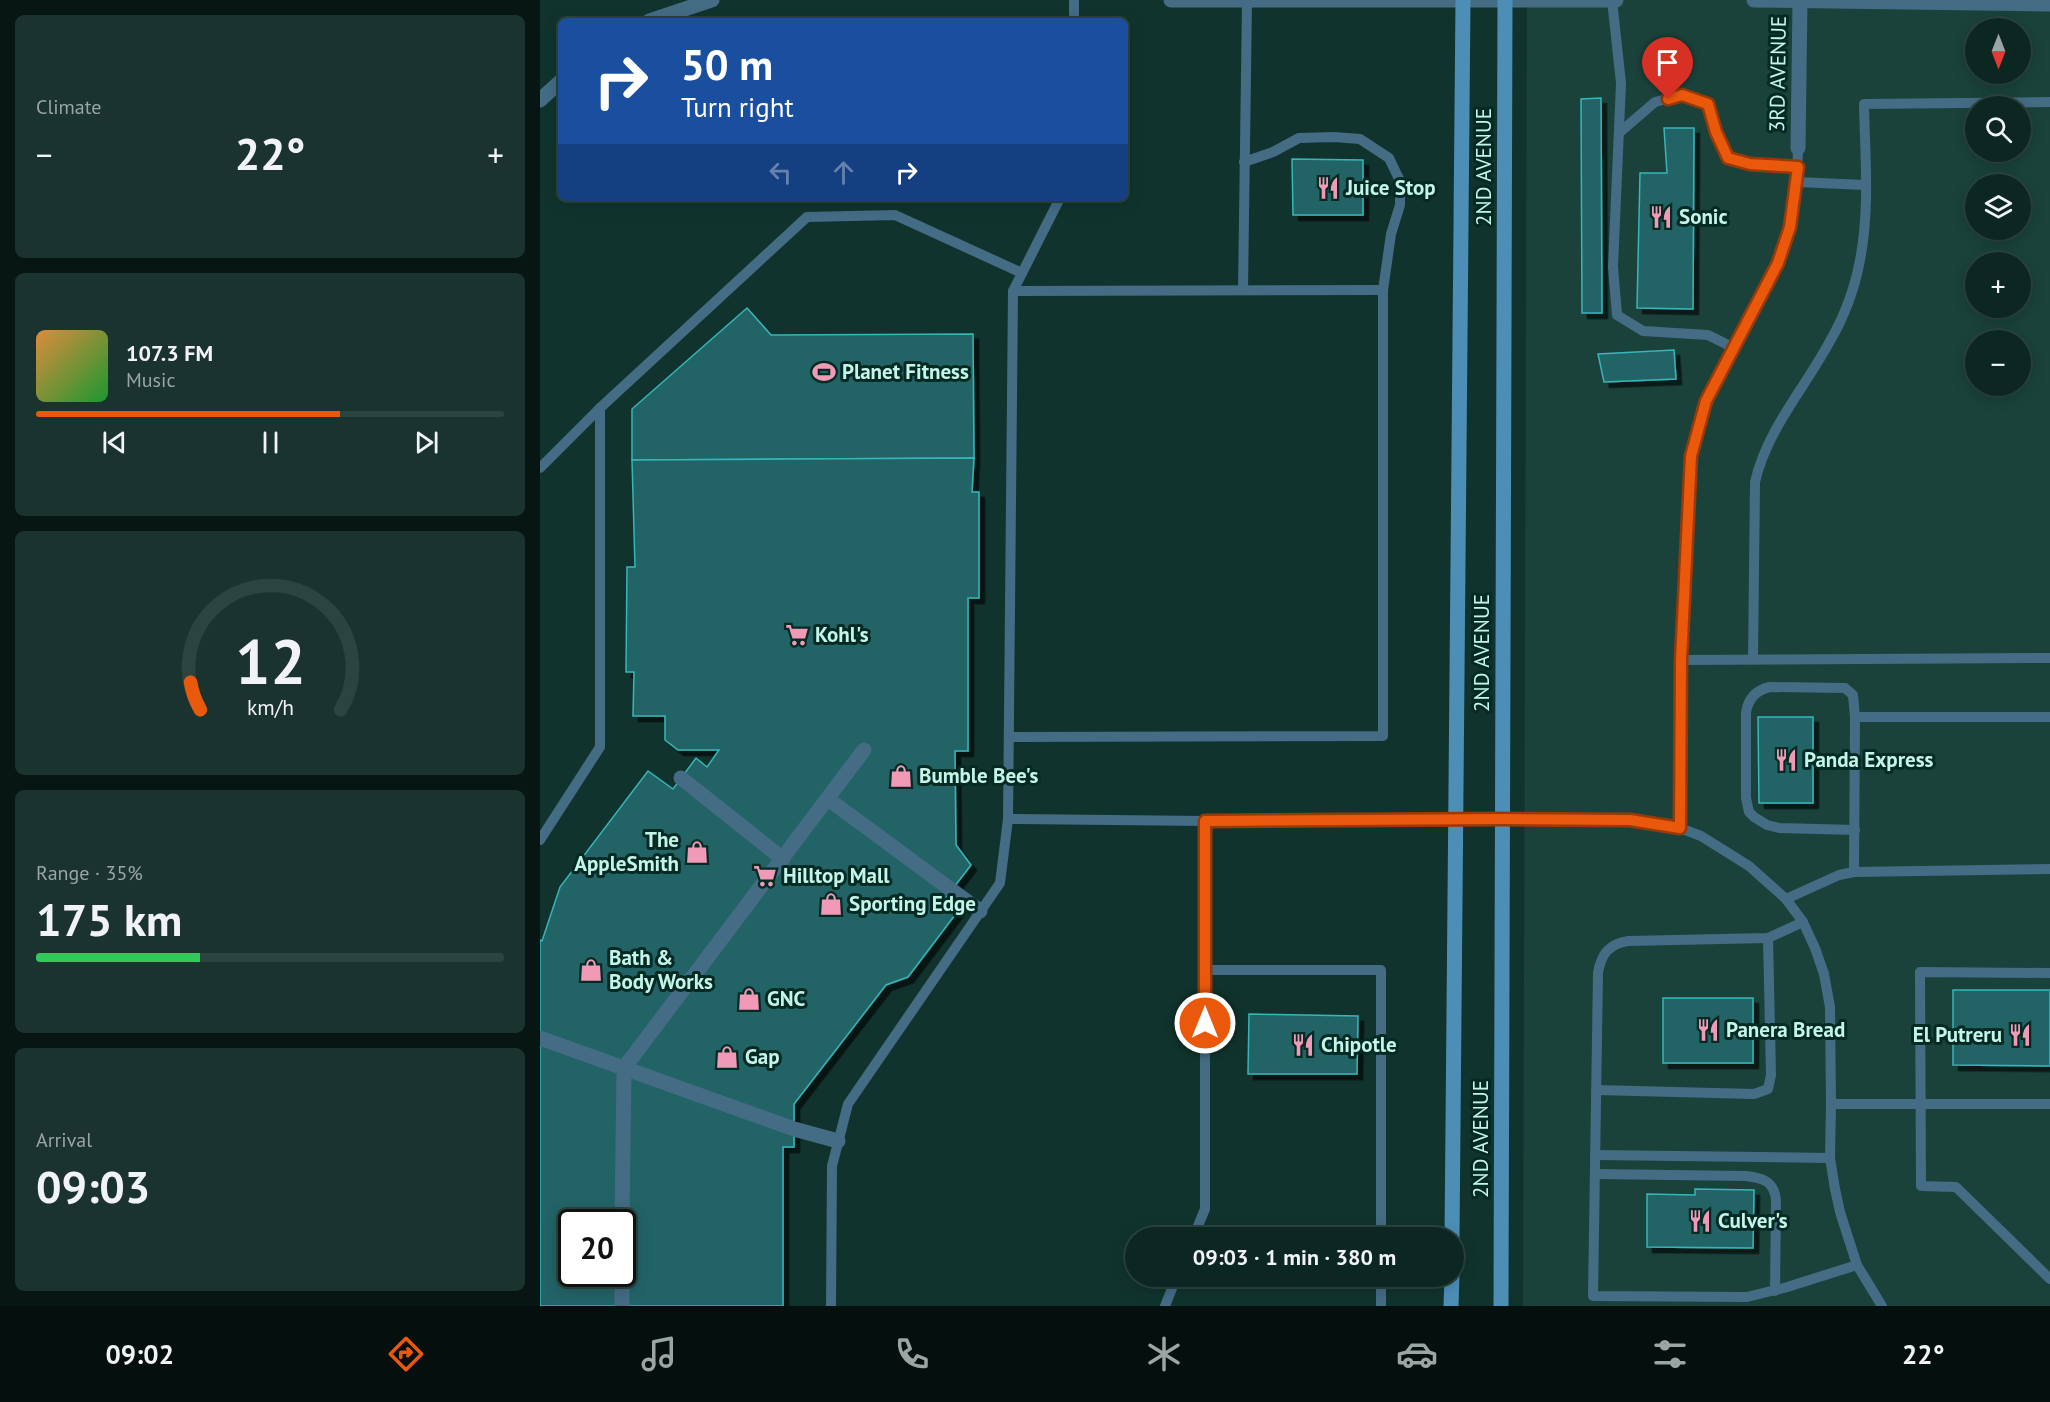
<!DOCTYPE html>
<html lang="en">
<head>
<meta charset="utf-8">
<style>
  :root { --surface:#0c2722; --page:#1a332f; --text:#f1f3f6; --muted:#9aa5a5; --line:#2c4440; --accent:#ea580c }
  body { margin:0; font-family:"PT Sans",sans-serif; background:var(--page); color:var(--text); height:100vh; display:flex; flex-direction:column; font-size:22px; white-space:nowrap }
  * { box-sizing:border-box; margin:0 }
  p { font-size:20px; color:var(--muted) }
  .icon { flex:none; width:33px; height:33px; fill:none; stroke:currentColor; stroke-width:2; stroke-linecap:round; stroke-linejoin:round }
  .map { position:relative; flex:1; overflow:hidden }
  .sheet { display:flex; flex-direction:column; gap:15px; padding:15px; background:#071513; width:540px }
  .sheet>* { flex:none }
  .top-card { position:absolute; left:18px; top:18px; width:570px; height:183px; border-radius:9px; box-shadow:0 3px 15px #0003,0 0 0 2px var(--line); background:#1a4fa0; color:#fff; overflow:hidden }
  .needle { width:39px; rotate:180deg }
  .tools { position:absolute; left:1425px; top:18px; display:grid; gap:12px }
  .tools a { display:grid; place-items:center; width:66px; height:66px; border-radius:50%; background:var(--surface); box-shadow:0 3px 15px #0003,0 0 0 2px var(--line); font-size:30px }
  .speed { position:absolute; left:18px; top:1209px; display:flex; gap:12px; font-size:30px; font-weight:700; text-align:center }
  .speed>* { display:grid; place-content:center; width:78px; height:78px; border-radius:50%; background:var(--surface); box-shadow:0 3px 15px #0003,0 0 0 2px var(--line); line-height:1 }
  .speed .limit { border:3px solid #111; border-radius:9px; background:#fff; color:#111 }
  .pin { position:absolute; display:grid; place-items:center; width:51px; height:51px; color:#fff; margin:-62px -26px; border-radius:50% 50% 50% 0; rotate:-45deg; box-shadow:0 0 6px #0007 }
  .pin .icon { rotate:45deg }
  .me { position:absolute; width:66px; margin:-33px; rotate:0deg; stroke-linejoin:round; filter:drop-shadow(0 0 4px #0008) }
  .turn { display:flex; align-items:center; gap:21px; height:126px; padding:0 24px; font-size:27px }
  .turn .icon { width:78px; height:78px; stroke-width:2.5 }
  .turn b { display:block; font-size:42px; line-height:51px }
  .lanes { display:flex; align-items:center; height:57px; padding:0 24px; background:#0003; justify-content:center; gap:30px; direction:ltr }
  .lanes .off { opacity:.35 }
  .big { font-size:45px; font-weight:800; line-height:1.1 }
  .sheet .card { flex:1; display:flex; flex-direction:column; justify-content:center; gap:9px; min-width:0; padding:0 21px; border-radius:9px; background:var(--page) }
  .sheet .dial { align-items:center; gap:0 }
  .dial svg { height:156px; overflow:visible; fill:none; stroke:var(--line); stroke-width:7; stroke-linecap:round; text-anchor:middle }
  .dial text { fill:var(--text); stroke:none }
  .song { display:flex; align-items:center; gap:18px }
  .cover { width:72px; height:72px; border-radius:9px; background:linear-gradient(135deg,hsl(30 70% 55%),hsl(130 70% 35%)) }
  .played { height:6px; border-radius:3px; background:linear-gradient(90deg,var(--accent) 65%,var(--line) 65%) }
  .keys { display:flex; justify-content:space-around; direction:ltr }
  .heat { display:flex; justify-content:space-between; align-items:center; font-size:33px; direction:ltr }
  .charge { height:9px; border-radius:4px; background:linear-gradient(90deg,#34c759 35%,var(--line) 0) }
  .trip { position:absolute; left:585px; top:1227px; width:339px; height:60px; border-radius:30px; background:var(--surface); box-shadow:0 3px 15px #0003,0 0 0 2px var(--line); font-weight:800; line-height:60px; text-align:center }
  .tab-bar { display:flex; height:96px; justify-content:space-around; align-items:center; background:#05100e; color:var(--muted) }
  .tab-bar .icon { width:42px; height:42px }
  .tab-bar .current { color:var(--accent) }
  .tab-bar b { font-size:27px; color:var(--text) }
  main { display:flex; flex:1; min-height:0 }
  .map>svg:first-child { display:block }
</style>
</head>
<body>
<main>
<section class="sheet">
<div class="card"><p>Climate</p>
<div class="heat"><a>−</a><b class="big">22°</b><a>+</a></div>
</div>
<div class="card">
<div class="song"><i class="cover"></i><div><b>107.3 FM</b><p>Music</p></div></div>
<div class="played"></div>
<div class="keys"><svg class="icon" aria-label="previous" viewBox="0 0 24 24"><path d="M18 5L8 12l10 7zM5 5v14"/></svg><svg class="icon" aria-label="pause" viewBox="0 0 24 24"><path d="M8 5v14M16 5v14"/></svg><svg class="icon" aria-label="next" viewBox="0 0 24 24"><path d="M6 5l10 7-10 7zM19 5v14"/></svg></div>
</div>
<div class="card dial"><svg viewBox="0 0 100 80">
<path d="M14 69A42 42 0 1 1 86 69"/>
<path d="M14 69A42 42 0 0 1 9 55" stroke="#ea580c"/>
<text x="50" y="56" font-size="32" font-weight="700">12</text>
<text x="50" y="72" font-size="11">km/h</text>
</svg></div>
<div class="card"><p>Range · 35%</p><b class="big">175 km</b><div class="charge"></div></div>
<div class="card"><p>Arrival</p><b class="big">09:03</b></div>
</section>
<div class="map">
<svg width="1510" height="1306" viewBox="0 0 1510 1306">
  <defs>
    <filter id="shadow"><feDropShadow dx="5.5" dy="5.5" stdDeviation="0" flood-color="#0009"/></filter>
  </defs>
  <rect width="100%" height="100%" fill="#10342d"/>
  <path fill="#1a423a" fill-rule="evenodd" d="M987 0H1510V1306H983ZM1436 28H1480V74H1436ZM1436 106H1480V152H1436ZM1436 184H1480V230H1436ZM1436 262H1480V308H1436ZM1436 340H1480V386H1436Z"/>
  <g fill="#236466" stroke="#35b6ba" stroke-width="1.5" fill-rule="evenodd" filter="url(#shadow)">
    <polygon points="1061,98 1062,313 1042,313 1041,99"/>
    <polygon points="1124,128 1154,128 1153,309 1097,308 1100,173 1127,173"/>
    <polygon points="752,159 823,160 823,215 753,215"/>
    <polygon points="207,308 231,335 433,334 434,458 92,460 92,409"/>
    <polygon points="1134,350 1136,379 1064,382 1058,354"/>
    <path d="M434 458 432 492H439V598H428V751H415L416 845 431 865 404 900 418 911 368 977 346 985 254 1104V1147H243V1306H0V940L2 941 20 887 108 771 133 789 156 758 167 767 179 750H138L125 740V716H93L94 672H86L87 567H95L92 460ZM32 1222H82V1274H32Z"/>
    <polygon points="1218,717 1273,717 1273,803 1219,803"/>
    <polygon points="1413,990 1510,990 1510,1066 1413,1065"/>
    <rect x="1123" y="998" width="90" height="65"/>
    <polygon points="709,1014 818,1016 817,1074 708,1074"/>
    <polygon points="1155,1189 1214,1190 1213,1248 1107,1247 1107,1194 1155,1195"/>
  </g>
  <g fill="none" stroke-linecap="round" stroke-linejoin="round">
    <g stroke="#446c85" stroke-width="10">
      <polyline points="1072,0 1081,83 1073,267 1077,315 1103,331 1168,335 1194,348"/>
      <polyline points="534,21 534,0"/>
      <polyline points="1079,133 1115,102 1142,95 1168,104 1176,132 1188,158 1210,164 1258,167"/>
      <polyline points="1257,182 1325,185"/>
      <polyline points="703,290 707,1"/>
      <polyline points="473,291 843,290"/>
      <polyline points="0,468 60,408 267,217 355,215 482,273"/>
      <path d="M1213 659 1215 482C1227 429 1265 388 1290 341 1304 317 1315 287 1320 260 1330 209 1325 155 1324 104L1510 102"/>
      <polyline points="1141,660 1510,658"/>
      <path d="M1315 717 1313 695 1305 688 1230 687C1216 690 1208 698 1206 713V798L1209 812 1214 817 1227 825 1239 828 1315 830"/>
      <polyline points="469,737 843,736 843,290 851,234 860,205 860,181 849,158 820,139 794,137 759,138 733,152 704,162"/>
      <polyline points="468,819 665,821 963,819 1090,820 1140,828 1161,836 1209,866 1246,899 1263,922 1275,948 1284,974 1290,1007 1291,1104 1290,1158 1295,1189 1300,1212 1317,1265 1342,1306"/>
      <polyline points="1140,828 1141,660 1151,456 1166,401 1238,263 1250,227 1257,182 1258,148"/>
      <polyline points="0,840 60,747 60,408"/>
      <polyline points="1314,872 1315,717 1510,717"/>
      <polyline points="1246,899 1299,875 1314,872 1510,869"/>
      <path d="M1263 922 1228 938 1088 941C1069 944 1061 954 1058 973L1053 1296 1207 1297 1244 1288 1317 1265"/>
      <polyline points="665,970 841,970 841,1238"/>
      <polyline points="1510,973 1380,972 1381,1186 1416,1187 1510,1279"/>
      <polyline points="1056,1090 1214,1094 1228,1089 1231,1075 1228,938"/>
      <polyline points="1291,1104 1510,1104"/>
      <polyline points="1055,1155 1290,1158"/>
      <path d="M1055 1174 1206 1176C1223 1178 1234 1181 1236 1200L1235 1291"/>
      <polyline points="653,1238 665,1209 665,821"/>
      <polyline points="841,1276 841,1306"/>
      <polyline points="291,1306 292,1166 308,1104 460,883 468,819 473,291 520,198"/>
      <polyline points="625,1306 637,1276"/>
    </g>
    <g stroke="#446c85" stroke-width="15">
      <polyline points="141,778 243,859"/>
      <polyline points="288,799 440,911"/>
      <polyline points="0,1038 254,1129 298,1141"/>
      <polyline points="82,1222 84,1068 324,750"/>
      <polyline points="82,1306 82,1274"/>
    </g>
    <polyline stroke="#446c85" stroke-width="15" points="1258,148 1260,1"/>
    <g stroke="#446c85" stroke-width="15">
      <polyline points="631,0 1076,0"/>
      <polyline points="1214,0 1510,4"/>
      <polyline points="109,21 172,0"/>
      <polyline points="0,100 21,81"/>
    </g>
    <g stroke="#4d8eb7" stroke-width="15">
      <polyline points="912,1238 923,0"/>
      <polyline points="911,1306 912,1276"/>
      <polyline points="961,1306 965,0"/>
    </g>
  </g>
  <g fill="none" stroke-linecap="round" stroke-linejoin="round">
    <g stroke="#983908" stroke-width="15">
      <polyline id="route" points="665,1023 665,821 963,819 1090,820 1140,828 1141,660 1151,456 1166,401 1238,263 1250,227 1258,167 1210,164 1188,158 1176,132 1168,104 1142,95 1128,99"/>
    </g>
    <use href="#route" stroke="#ea580c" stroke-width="10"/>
  </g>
  <defs>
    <g id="restaurant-bare" transform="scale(1.8)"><path d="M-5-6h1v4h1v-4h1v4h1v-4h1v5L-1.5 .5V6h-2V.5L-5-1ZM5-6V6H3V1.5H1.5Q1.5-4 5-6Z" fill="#f09ab7" stroke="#042a23" stroke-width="2.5" paint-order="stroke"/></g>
    <g id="stadium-bare" transform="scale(1.8)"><path d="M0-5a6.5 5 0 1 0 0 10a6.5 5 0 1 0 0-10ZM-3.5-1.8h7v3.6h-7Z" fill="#f09ab7" stroke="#042a23" stroke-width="2.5" paint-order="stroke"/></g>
    <g id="supermarket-bare" transform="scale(1.8)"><path d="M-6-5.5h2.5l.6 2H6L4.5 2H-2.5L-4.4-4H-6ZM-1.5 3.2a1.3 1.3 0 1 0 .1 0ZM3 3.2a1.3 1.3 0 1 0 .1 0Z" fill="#f09ab7" stroke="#042a23" stroke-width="2.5" paint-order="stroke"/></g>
    <g id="shop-bare" transform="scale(1.8)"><path d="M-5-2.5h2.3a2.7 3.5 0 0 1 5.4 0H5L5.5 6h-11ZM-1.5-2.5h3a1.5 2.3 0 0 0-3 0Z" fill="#f09ab7" stroke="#042a23" stroke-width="2.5" paint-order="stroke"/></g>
  </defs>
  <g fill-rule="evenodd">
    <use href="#restaurant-bare" x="788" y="188"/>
    <use href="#restaurant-bare" x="1121" y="217"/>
    <use href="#stadium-bare" x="284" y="372"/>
    <use href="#supermarket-bare" x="257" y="635"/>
    <use href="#restaurant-bare" x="1246" y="760"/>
    <use href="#shop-bare" x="361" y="776"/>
    <use href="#shop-bare" x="157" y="852"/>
    <use href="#supermarket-bare" x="225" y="876"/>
    <use href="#shop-bare" x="291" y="904"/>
    <use href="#shop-bare" x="51" y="970"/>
    <use href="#shop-bare" x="209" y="999"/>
    <use href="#restaurant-bare" x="1168" y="1030"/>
    <use href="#restaurant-bare" x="1480" y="1035"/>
    <use href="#restaurant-bare" x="763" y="1045"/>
    <use href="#shop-bare" x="187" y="1057"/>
    <use href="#restaurant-bare" x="1160" y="1221"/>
  </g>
  <g text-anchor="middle" stroke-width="6" stroke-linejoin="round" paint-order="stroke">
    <g font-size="21" fill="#c3f5e9" stroke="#042a23">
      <text transform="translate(1238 74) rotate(-89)" y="7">3RD AVENUE</text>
      <text transform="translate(944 167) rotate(-90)" y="7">2ND AVENUE</text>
      <text transform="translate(942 653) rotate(-90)" y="7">2ND AVENUE</text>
      <text transform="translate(941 1139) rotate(-90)" y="7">2ND AVENUE</text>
    </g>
    <g font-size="21" font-weight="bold" fill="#c3f5e9" stroke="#042a23" text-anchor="start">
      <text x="806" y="195">Juice Stop</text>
      <text x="1139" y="224">Sonic</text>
      <text x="302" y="379">Planet Fitness</text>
      <text x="275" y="642">Kohl's</text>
      <text x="1264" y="767">Panda Express</text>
      <text x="379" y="783">Bumble Bee's</text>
      <text x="139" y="847" text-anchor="end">The<tspan x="139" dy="24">AppleSmith</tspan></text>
      <text x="243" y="883">Hilltop Mall</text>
      <text x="309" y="911">Sporting Edge</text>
      <text x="69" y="965">Bath &amp;<tspan x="69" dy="24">Body Works</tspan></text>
      <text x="227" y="1006">GNC</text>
      <text x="1186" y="1037">Panera Bread</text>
      <text x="1462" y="1042" text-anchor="end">El Putreru</text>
      <text x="781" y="1052">Chipotle</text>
      <text x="205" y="1064">Gap</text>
      <text x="1178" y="1228">Culver's</text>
    </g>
  </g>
</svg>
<div class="tools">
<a><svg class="needle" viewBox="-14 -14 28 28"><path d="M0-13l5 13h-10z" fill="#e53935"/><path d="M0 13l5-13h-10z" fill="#9aa5a5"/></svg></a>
<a><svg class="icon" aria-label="search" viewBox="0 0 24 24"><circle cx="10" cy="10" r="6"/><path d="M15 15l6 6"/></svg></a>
<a><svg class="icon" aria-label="layers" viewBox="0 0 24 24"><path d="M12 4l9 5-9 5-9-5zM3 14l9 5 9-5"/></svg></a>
<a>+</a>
<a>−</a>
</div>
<div class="speed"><div class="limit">20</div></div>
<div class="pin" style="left:1128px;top:99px;background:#d93025"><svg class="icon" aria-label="arrive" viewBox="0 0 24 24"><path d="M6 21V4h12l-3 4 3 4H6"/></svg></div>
<svg class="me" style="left:665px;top:1023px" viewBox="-20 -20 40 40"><circle r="17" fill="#ea580c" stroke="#fff" stroke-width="3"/><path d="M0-11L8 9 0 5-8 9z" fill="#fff"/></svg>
<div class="trip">09:03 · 1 min · 380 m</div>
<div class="top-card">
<div class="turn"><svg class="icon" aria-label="right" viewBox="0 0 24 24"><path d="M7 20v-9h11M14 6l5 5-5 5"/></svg><div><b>50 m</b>Turn right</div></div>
<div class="lanes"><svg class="icon off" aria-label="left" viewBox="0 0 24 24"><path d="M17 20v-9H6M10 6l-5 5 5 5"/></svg><svg class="icon off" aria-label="ahead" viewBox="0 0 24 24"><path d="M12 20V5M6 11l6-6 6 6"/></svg><svg class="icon" aria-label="right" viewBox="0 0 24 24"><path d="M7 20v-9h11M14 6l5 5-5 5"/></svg></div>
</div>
</div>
</main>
<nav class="tab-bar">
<b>09:02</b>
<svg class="icon current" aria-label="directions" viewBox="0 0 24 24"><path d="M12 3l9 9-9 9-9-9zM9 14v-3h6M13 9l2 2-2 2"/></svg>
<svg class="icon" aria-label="music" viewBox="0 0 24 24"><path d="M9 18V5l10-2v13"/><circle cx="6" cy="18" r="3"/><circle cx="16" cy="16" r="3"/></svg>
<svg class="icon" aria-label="phone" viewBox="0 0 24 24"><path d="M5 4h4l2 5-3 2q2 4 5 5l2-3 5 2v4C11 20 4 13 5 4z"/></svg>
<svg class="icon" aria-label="climate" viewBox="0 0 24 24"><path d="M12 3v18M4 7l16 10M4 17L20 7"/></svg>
<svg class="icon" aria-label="car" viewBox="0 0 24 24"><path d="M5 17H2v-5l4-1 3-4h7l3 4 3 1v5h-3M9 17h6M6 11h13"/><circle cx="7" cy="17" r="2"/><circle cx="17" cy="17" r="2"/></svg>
<svg class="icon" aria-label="filters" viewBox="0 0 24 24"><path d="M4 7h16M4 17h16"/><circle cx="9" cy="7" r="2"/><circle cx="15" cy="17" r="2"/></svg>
<b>22°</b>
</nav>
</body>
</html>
